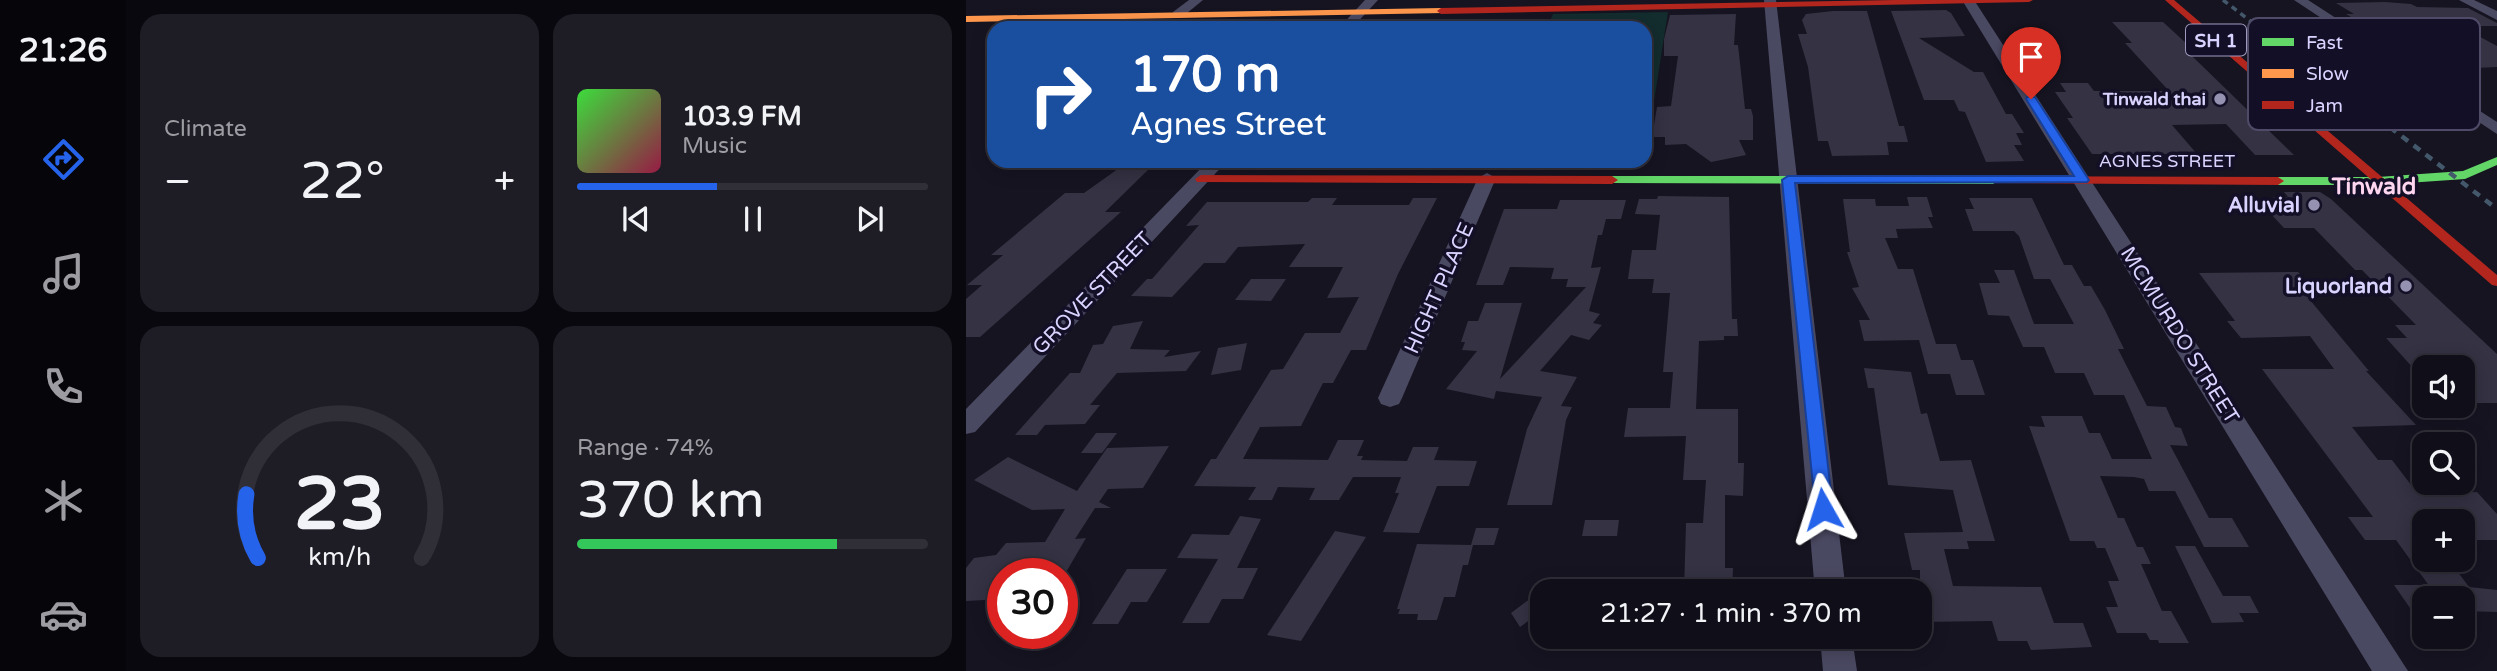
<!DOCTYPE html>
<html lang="en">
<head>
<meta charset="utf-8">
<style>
  :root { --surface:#100f19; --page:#1e1d26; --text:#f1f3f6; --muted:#9c9ca2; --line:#302f38; --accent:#2563eb }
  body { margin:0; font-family:"Varela Round",sans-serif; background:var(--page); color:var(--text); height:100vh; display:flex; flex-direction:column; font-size:26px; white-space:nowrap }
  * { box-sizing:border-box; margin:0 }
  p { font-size:23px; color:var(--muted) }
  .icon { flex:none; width:38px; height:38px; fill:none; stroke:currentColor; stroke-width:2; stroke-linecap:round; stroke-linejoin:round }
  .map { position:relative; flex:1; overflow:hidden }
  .panel { display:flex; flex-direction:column; gap:14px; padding:14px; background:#09080e; width:840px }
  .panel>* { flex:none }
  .top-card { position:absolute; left:21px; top:21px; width:665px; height:147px; border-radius:21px; box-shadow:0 4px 18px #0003,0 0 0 2px var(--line); background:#1a4fa0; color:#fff; overflow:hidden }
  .controls { position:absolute; left:1446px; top:355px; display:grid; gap:14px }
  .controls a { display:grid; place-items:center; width:63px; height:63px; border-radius:14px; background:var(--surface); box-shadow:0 4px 18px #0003,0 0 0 2px var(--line); font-size:35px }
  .speed { position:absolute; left:21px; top:558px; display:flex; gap:14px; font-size:35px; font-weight:700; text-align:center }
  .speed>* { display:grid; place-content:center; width:91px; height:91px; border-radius:50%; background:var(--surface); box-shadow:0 4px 18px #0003,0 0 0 2px var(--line); line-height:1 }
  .speed .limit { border:10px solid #d22; background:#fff; color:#111 }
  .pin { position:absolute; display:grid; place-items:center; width:60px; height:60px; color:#fff; margin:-72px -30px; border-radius:50% 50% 50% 0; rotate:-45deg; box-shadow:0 0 7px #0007 }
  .pin .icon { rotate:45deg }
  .me { position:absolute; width:77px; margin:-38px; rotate:354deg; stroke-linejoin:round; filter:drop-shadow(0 0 5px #0008) }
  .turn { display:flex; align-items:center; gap:24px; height:147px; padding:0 28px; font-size:32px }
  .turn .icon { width:91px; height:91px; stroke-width:2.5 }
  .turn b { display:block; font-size:49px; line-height:60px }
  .big { font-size:52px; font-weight:600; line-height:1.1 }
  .panel .widget { flex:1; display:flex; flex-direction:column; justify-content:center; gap:10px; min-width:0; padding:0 24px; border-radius:21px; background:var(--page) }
  .panel .dial { align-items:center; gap:0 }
  .dial svg { height:182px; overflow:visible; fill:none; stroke:var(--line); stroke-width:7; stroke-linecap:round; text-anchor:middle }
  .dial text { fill:var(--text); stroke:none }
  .song { display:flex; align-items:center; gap:21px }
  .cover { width:84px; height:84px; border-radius:10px; background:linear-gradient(135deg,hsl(120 70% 55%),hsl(340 70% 35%)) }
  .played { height:7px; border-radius:4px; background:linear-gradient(90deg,var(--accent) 40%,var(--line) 40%) }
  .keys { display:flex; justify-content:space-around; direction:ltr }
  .heat { display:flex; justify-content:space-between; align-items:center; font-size:38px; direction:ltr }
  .charge { height:10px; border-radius:5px; background:linear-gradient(90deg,#34c759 74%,var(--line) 0) }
  .panel .tiles { flex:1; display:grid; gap:14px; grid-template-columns:repeat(2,1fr) }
  .trip { position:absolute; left:564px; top:579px; width:402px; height:70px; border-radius:21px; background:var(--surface); box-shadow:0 4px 18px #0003,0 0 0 2px var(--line); font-weight:600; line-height:70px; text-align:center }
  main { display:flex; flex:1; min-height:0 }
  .menu { display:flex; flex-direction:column; width:126px; justify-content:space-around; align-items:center; background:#06060a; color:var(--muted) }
  .menu .icon { width:49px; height:49px }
  .menu .active { color:var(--accent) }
  .menu b { font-size:32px; color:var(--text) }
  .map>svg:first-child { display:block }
</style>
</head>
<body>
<main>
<nav class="menu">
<b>21:26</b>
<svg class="icon active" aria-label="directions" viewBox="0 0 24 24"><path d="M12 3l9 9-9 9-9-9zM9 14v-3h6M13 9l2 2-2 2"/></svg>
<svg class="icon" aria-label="music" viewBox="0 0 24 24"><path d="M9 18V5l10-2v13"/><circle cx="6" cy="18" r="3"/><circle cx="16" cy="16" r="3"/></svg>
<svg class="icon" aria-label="phone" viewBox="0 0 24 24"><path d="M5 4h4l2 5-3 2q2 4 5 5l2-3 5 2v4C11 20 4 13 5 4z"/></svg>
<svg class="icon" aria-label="climate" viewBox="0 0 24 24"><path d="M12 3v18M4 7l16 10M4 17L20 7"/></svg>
<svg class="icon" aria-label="car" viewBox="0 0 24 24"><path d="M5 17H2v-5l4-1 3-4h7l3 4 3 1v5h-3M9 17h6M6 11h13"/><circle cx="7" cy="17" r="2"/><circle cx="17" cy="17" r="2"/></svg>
</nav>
<section class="panel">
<div class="tiles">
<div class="widget"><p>Climate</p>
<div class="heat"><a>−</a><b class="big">22°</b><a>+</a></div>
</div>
<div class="widget">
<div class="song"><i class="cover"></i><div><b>103.9 FM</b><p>Music</p></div></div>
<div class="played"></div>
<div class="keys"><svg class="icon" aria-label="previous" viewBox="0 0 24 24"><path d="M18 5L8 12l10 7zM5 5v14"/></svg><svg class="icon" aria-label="pause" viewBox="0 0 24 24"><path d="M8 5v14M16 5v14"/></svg><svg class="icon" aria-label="next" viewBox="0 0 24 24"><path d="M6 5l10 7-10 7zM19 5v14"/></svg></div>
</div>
<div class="widget dial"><svg viewBox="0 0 100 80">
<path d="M14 69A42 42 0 1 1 86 69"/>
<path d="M14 69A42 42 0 0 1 9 41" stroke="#2563eb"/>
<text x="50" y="56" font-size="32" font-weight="700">23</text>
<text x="50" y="72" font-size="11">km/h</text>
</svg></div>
<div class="widget"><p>Range · 74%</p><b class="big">370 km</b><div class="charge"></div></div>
</div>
</section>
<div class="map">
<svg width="1531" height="671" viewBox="0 0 1531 671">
  <rect width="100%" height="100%" fill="#161421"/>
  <polygon fill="#132c2d" points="702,12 685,120 679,120 679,28 581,28 587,14"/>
  <g fill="#343243">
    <polygon points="1419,2 1445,4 1451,7 1502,8 1531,23 1531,26 1494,26 1531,46 1531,67 1509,68 1515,71 1478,72 1380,14 1388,14 1370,3"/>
    <polygon points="980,10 985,13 999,36 953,38 1008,72 1017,72 1040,114 1046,114 1058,133 1050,133 1056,145 1048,145 1058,161 1020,162 999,112 993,111 988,100 958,100 925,11"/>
    <polygon points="867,11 901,11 933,126 938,126 942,142 921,142 923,155 866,156 862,141 852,141 842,67 832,34 841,34 836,20 840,14"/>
    <polygon points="770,14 768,45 772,45 779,109 785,109 787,116 787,140 773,140 780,155 745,162 720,144 699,145 699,137 686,137 691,107 705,106 712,56 698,56 698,39 704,15"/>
    <polygon points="1146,22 1197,22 1233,55 1225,55 1328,155 1289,155 1260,124 1206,125 1231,154 1126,154 1101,118 1107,118 1089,92 1100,92 1094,83 1122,83 1128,91 1203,91 1159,43 1166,43"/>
    <polygon points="156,166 186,166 139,212 155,212 14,337 0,337 0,299 16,285 1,285 37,255 25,255 99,193 118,193"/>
    <polygon points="1318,192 1354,192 1365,199 1531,354 1531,403 1496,403 1496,368 1458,368 1458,380 1420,338 1441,338 1429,325 1450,325 1396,270 1389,270 1348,228 1318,228 1303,212 1322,212 1307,197 1322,197"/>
    <polygon points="692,196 763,197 766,319 771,319 772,336 758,336 758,340 733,341 730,409 772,409 772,463 778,463 777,496 759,495 759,568 767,568 766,592 718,592 720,523 737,523 740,480 717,480 720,436 658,437 662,408 704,408 707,372 697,372 704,293 686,293 688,279 662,279 666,250 690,250 694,215 669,214 673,199 691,199"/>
    <polygon points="941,197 961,197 967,217 962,217 967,228 930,229 932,238 919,238 932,269 947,269 970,344 990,344 995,360 1007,360 1019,395 990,395 984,374 962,374 953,340 898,341 893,320 904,320 886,288 893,287 881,252 884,252 877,199 909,199 910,206 943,206"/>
    <polygon points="346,198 371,198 366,205 443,205 447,198 471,198 432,274 400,350 385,350 367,383 357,383 335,426 294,427 277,459 362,460 372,440 398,440 391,456 397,456 395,460 441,461 447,447 473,447 468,460 511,461 503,486 471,486 453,533 417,532 433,493 429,493 435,477 387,477 373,500 343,500 349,488 312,487 306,500 282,500 290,487 228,486 245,459 250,459 305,370 317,369 339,333 374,333 393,297 361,298 377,267 323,267 339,244 272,247 259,263 238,263 206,297 165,296 181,279 186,279 233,225 220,226 241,202 342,202"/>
    <polygon points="1003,198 1066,198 1098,265 1106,265 1118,286 1125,286 1139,310 1158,349 1152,349 1181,406 1200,407 1209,427 1215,428 1222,446 1204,445 1243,518 1266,518 1283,547 1238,547 1209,491 1183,491 1178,479 1168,477 1134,476 1152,518 1158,518 1171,547 1177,547 1185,564 1175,564 1196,611 1205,611 1223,643 1193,643 1192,640 1184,640 1180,633 1151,633 1140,607 1152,607 1142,581 1153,581 1139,548 1131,548 1128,541 1104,541 1063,426 1079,427 1075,416 1116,416 1123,433 1134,433 1146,459 1186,459 1158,395 1128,395 1118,373 1089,373 1078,347 1057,347 1043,316 1022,315 1013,283 1034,283 1028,270 1048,270 1068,324 1108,324 1084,279 1068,279 1053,236 1048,231 1007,231 999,209 1008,209"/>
    <polygon points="594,200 660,200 655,219 640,219 636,235 632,235 625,268 635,267 623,311 634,314 627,323 636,325 623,340 605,335 574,371 611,377 595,406 606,407 600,420 586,505 541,505 561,429 576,397 530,391 528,399 480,389 511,351 496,350 499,342 495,342 502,321 512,321 519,303 556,303 534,379 620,287 600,287 602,279 585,279 588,268 544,267 537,285 510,285 538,209 591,209"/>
    <polygon points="1332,272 1353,294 1339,294 1403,371 1400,371 1450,425 1386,427 1412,460 1426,460 1452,494 1511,492 1531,514 1531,540 1496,540 1496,522 1458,522 1458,560 1483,560 1503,587 1531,590 1531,612 1496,611 1496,598 1472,598 1430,540 1399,540 1382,517 1407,517 1296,369 1368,369 1344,336 1275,338 1261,321 1269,321 1233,273"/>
    <polygon points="285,279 320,279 305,301 269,300"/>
    <polygon points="177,321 164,349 204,350 198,357 235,351 220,371 151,373 124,405 134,405 119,424 79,425 71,435 49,435 104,373 114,373 127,345 137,344 147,326"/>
    <polygon points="281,343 275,370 245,375 252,348"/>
    <polygon points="898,368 945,372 955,414 961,413 974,461 1005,460 1029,541 1001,541 1003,549 978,549 987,586 1075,587 1088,623 1117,623 1126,647 1065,650 1061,641 1032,641 1026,621 954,622 954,570 946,570 938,533 997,532 987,490 922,485 908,388 902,388"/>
    <polygon points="130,433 151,433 136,453 115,453"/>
    <polygon points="203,446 177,488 142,489 133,502 145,508 129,508 109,539 120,538 99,574 37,574 19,600 0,601 0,568 8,558 30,555 40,543 79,542 99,509 66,510 8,480 42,457 111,491 141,448"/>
    <polygon points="274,516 295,519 271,568 292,568 277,599 256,599 243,623 216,623 252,559 211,558 226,534 263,535"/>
    <polygon points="619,520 653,520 651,536 616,536"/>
    <polygon points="510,528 533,528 528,545 507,545 502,565 497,565 489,597 478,597 471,620 451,620 452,614 432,614 434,609 431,609 451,544 505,545"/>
    <polygon points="369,531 400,537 335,641 301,635"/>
    <polygon points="1209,546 1229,546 1257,596 1284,596 1293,613 1273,613 1278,622 1246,623"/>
    <polygon points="161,569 201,569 181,602 165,602 152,624 126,624"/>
    <polygon points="1428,585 1458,585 1458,628"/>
    <polygon points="576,590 576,611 554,627 545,613"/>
  </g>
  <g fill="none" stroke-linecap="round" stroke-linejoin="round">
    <g fill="#4a4962" fill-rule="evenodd">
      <polygon points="223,0 237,0 215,18 207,18 207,12"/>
      <polygon points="399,0 412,0 386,28 373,28"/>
      <polygon points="798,0 810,0 880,592 849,592"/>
      <polygon points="996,0 1008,0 1442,671 1406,671"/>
      <polygon points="1328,0 1342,0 1531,122 1531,134"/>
      <polygon points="1493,0 1508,0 1531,11 1531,20"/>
      <polygon points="242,161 261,161 9,432 0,434 0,409"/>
      <polygon points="521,173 530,178 436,398 433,404 424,407 415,404 412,398 512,178"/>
      <polygon points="854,637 886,637 891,671 857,671"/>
    </g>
    <g fill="#63d668" fill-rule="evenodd">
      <polygon points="1531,157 1531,165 1499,179 1412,185 1312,185 1306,181 1312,177 1412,177 1497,171"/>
      <polygon points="646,176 1027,176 1033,180 1027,184 642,183 640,180"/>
    </g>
    <polygon fill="#ff974d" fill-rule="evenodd" points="475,8 478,9 478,13 0,22 0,16"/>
    <g fill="#b3261e" fill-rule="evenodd">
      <polygon points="929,0 1067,0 1063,2 475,14 471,11 475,8"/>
      <polygon points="1199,0 1208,0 1531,275 1531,286 1526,285"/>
      <polygon points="235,175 646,176 652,180 646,184 231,182 229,179"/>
      <polygon points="1027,176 1312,177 1318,181 1312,185 1023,183 1023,177"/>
    </g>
    <polyline stroke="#43596b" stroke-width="3.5" stroke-dasharray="6 5" stroke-linecap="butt" points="1257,0 1402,111"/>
    <polyline stroke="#43596b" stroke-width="4.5" stroke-dasharray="8 7" stroke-linecap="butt" points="1400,109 1531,209"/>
  </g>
  <polygon fill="#2563eb" stroke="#184099" stroke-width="2" points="1061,97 1069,97 1123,180 1121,182 829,183 867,509 864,515 850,515 816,180 822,176 1108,176 1060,99"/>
  <g fill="#9591b1" stroke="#130f26" stroke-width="2.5">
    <circle cx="1254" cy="99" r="7"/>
    <circle cx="1348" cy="205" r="7"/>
    <circle cx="1440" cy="286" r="7"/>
  </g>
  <g text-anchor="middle" stroke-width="7" stroke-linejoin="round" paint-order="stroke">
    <g font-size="18" font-weight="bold" fill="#d9d4ff" stroke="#130f26" text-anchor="end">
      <text x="1240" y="105">Tinwald thai</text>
    </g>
    <g font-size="18" fill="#d9d4ff" stroke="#130f26">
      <text x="1201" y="167">AGNES STREET</text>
    </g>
    <rect fill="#130f26" stroke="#9e99be" stroke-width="2" x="1220" y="24.5" width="60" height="31" rx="5"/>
    <g font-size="19" font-weight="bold" fill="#d9d4ff">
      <text x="1250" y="47">SH 1</text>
    </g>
    <g font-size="21" font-weight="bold" fill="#d9d4ff" stroke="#130f26" text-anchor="end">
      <text x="1334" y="212">Alluvial</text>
      <text x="1426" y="293">Liquorland</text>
    </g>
    <g font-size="21" fill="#d9d4ff" stroke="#130f26">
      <text transform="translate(473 288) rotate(-66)" y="7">HIGHT PLACE</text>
      <text transform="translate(126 293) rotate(-46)" y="7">GROVE STREET</text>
      <text transform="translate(1214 335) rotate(58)" y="7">MCMURDO STREET</text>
    </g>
    <g font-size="23" font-weight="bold" fill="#ffd6f0" stroke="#130f26">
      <text x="1408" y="194">Tinwald</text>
    </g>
  </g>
  <rect x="1282" y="18" width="232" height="112" rx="10" fill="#130f26" stroke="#4e4a67" stroke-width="2"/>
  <rect x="1296" y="38" width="32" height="8" fill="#63d668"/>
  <rect x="1296" y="69" width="32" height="9" fill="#ff974d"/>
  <rect x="1296" y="101" width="32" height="8" fill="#b3261e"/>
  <g font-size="19" fill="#d9d4ff">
    <text x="1340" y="49">Fast</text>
    <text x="1340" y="80">Slow</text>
    <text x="1340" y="112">Jam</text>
  </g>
</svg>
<div class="controls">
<a><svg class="icon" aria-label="sound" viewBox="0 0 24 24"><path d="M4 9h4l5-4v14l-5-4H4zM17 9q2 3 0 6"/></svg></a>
<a><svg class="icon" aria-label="search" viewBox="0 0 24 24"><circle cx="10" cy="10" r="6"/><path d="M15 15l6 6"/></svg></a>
<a>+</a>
<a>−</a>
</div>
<div class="speed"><div class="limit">30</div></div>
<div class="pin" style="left:1065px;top:99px;background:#d93025"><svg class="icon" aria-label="arrive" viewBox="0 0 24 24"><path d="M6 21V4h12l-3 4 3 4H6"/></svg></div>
<svg class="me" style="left:857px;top:509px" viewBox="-20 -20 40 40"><path d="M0-17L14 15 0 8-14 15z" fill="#2563eb" stroke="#fff" stroke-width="4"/></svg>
<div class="trip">21:27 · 1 min · 370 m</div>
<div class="top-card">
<div class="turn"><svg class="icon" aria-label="right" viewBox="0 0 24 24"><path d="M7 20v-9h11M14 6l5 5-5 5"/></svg><div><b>170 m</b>Agnes Street</div></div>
</div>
</div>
</main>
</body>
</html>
